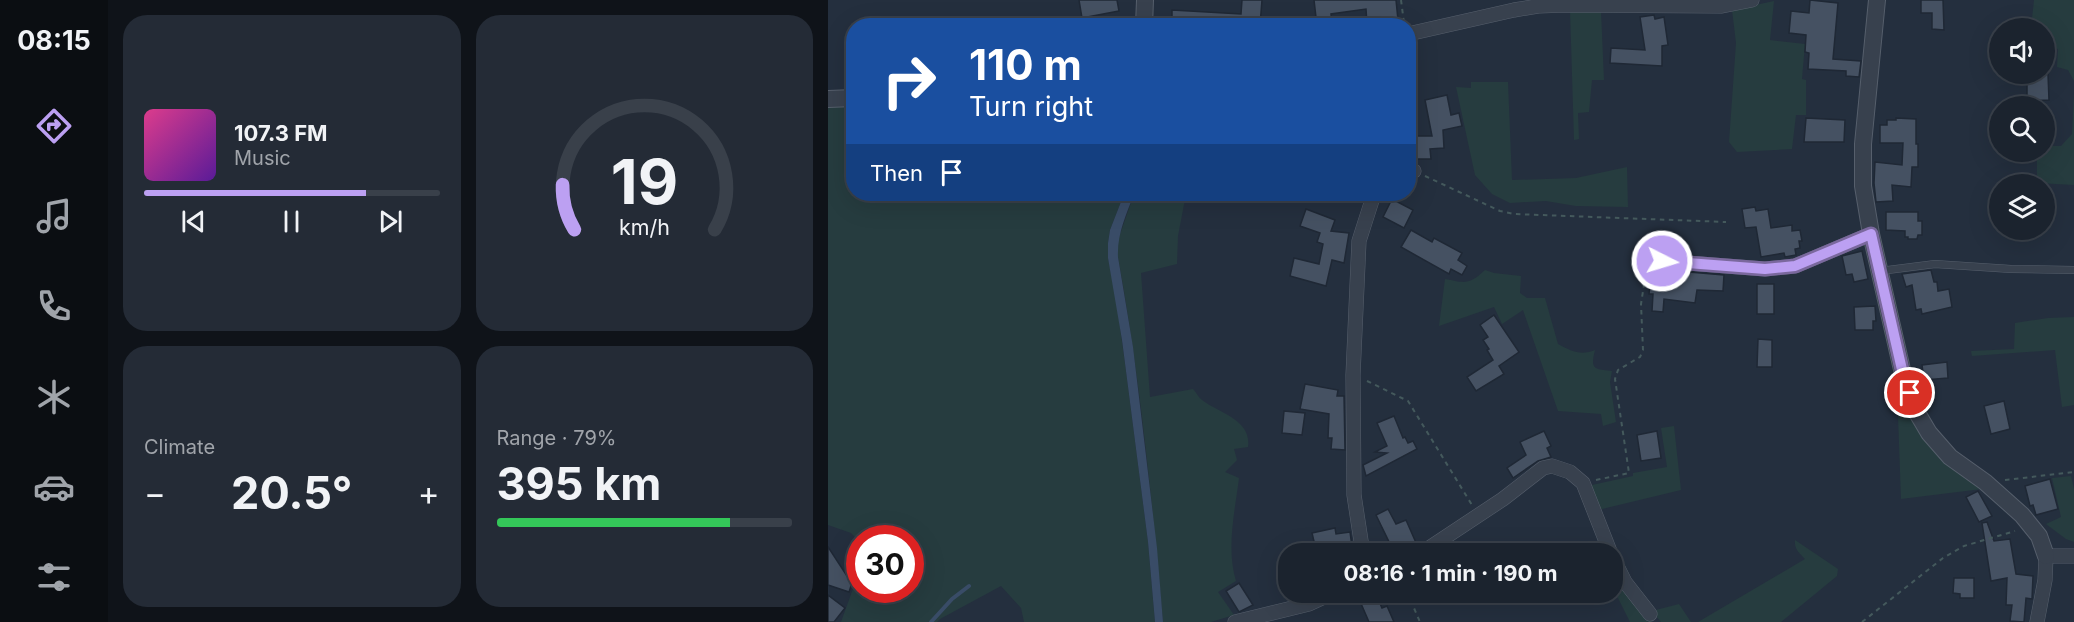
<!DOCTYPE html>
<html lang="en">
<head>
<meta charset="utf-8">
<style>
  :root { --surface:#1b232e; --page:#242b36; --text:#f1f3f6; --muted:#a0a4aa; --line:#39404a; --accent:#bca0f2 }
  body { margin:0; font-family:Inter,sans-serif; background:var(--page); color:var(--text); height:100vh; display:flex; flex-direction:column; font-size:22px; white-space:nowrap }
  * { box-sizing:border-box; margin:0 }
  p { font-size:20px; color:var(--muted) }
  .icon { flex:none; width:33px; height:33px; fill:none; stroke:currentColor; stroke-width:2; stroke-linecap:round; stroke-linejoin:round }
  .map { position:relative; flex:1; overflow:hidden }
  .drawer { display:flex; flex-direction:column; gap:15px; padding:15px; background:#0f1319; width:720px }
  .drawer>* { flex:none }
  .guide { position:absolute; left:18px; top:18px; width:570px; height:183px; border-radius:24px; box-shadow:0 6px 24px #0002,0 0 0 2px var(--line); background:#1a4fa0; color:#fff; overflow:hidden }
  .tools { position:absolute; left:1161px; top:18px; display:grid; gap:12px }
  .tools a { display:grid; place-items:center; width:66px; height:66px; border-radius:50%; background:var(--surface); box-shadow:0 6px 24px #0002,0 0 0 2px var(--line); font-size:30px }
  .speed { position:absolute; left:18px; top:525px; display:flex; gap:12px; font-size:30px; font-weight:700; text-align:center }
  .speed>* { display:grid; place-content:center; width:78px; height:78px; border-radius:50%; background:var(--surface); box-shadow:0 6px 24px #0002,0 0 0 2px var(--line); line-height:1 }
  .speed .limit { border:9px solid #d22; background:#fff; color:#111 }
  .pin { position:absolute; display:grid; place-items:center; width:51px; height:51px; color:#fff; margin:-26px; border:3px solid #fff; border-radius:50%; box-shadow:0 2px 6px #0007 }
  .me { position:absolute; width:66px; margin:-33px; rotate:95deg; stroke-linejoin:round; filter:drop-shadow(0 0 4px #0008) }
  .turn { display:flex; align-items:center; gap:21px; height:126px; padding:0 24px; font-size:27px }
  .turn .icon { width:78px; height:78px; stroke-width:2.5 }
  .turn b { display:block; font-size:42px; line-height:51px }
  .then { display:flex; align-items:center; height:57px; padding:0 24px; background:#0003; gap:12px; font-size:22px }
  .big { font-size:45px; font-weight:700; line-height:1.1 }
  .drawer .widget { flex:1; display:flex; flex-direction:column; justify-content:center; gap:9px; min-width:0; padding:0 21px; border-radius:24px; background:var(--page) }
  .drawer .dial { align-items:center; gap:0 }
  .dial svg { height:156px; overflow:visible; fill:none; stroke:var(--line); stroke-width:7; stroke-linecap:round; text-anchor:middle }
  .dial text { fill:var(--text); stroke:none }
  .song { display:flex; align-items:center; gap:18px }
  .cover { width:72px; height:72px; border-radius:9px; background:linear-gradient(135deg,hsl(330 70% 55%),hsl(270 70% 35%)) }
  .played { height:6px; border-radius:3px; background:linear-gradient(90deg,var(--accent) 75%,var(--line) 75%) }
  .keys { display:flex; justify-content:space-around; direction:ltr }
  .heat { display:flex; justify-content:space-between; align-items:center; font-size:33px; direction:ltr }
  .charge { height:9px; border-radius:4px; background:linear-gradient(90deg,#34c759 79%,var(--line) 0) }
  .drawer .tiles { flex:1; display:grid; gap:15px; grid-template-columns:repeat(2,1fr) }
  .trip { position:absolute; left:450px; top:543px; width:345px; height:60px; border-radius:24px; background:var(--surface); box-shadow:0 6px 24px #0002,0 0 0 2px var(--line); font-weight:700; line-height:60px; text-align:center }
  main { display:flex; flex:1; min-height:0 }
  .dock { display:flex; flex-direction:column; width:108px; justify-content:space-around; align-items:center; background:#0b0e12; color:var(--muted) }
  .dock .icon { width:42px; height:42px }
  .dock .on { color:var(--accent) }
  .dock b { font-size:27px; color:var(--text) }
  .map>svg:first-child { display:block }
</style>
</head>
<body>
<main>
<nav class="dock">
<b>08:15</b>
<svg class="icon on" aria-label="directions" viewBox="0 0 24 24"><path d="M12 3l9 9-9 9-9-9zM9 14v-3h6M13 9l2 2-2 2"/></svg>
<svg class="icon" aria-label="music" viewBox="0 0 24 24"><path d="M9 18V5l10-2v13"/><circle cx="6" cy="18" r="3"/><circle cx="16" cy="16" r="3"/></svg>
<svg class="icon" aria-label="phone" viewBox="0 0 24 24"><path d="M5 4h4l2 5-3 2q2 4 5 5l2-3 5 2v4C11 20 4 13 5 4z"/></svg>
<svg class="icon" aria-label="climate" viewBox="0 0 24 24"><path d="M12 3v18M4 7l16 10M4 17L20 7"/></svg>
<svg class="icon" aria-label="car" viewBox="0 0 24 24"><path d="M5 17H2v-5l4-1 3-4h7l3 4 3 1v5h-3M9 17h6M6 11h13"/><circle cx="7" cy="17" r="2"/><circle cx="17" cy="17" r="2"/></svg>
<svg class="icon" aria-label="filters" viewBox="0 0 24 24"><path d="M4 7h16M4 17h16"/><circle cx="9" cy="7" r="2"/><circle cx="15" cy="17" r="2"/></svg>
</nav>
<section class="drawer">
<div class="tiles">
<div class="widget">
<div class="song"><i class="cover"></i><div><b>107.3 FM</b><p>Music</p></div></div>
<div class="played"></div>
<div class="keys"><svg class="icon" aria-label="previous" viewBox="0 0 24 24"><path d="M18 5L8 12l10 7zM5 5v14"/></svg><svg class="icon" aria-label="pause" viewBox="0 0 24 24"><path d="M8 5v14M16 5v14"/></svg><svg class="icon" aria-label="next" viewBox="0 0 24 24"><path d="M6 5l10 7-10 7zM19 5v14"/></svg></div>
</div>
<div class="widget dial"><svg viewBox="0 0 100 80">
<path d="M14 69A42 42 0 1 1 86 69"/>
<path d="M14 69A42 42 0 0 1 8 46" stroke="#bca0f2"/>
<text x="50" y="56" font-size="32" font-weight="700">19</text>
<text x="50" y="72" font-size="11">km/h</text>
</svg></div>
<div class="widget"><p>Climate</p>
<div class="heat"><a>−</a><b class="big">20.5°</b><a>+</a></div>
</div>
<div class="widget"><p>Range · 79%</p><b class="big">395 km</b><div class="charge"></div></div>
</div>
</section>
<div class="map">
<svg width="1246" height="622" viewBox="0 0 1246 622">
  <rect width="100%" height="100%" fill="#242f3e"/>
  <g fill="#263c3f">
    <polygon points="1206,0 1246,0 1246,81 1240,70 1229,67 1230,49 1217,46 1216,28 1203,28"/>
    <polygon points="946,1 942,40 977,44 974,79 978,80 978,115 968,115 964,149 909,152 901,142 908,43 904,10"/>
    <polygon points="742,10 773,11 776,80 764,80 761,112 750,113 751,139 746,140"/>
    <polygon points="643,82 680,82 684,180 748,178 799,167 800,207 748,206 718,201 682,203 664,194 647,175 628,87 643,88"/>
    <polygon points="1246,92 1246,185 1209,183 1209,152 1216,152 1217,146 1233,146 1244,134"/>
    <polygon points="25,105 26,194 296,194 282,230 280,243 280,258 288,298 298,371 320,542 327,622 196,622 193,608 173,586 112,619 109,622 13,622 31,572 32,590 82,590 82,538 32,538 31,541 23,533 0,525 0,106"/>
    <path d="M306 194H358L350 236 349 264 313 273 322 397 365 389C368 392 370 397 374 400 391 413 424 420 420 447L406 449 409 460 397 472 411 478C407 511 398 548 408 581L390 592 406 615 383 622H335C324 500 312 377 290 257L289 243Z"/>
    <path d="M657 270 666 273 693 276 692 293 699 298H717L730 344C743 351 753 356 767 350 762 370 766 369 784 371L782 382 788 422 775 426 773 414 730 411 695 310 674 324 666 307 611 326 617 279C637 283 641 285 657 270Z"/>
    <polygon points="1246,317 1246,405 1234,407 1227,350 1144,356 1143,351 1186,349 1187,323 1220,318"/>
    <polygon points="1069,388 1073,391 1154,489 1073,499"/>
    <polygon points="846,426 853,490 770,510 763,491 764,485 805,476 805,473 839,467 833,428"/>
    <polygon points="1243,476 1246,489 1246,542 1238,539 1218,524 1233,517 1224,478"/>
    <path d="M967 540 1010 569 1009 576 953 622H870L977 559C972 553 966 550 967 540Z"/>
    <polygon points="784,566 796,587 824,622 802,622 786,590"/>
    <polygon points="851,604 863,622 833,622 824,611"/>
  </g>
  <path fill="#394c67" d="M296 194H306C298 215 289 234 290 257L305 347 329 548 335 622H327L320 542 294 340 280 258V243L282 230Z"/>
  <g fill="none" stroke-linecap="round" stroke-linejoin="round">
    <polyline stroke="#394c67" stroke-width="4" points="103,622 124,599 141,586"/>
  </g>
  <g fill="#455162" stroke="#1f2835" stroke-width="1.5">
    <polygon points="251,0 289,0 291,11 254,18"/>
    <polygon points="414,0 434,0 432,26 344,26 344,10 413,14"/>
    <polygon points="486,0 568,0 570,20 539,24 538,9 503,14 504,26 489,26"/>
    <polygon points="982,0 1010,3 1005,59 1033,61 1031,77 1018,76 1018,71 980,69 981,53 977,52 978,35 961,33 963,11 981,13"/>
    <polygon points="1093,0 1115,0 1116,30 1104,29 1104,13 1093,13"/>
    <polygon points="826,15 827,19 836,17 840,45 834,46 834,66 782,63 783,48 817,50 812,17"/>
    <polygon points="1199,74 1220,74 1221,100 1199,101"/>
    <polygon points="619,95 623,115 631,113 634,126 615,130 616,148 602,149 603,159 580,159 580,136 604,136 597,100"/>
    <polygon points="978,118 1017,120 1016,142 976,142"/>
    <polygon points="1068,118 1088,119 1088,144 1090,144 1090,167 1084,167 1083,187 1064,185 1065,201 1048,202 1046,183 1047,162 1074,165 1075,143 1052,143 1052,125 1059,125 1059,120 1068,120"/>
    <polygon points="564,199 585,210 576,228 555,217"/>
    <polygon points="927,207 928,211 940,209 943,228 964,225 964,231 972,230 974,241 971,241 972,248 967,249 968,255 957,257 956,253 933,257 928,227 917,228 914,209"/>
    <polygon points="478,209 507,220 503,231 521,233 516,263 504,260 498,286 462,276 466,258 491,264 495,244 489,242 492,233 472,226"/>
    <polygon points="1058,212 1090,212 1090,221 1094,221 1094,235 1090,235 1089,239 1080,239 1080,237 1077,237 1077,231 1058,230"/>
    <polygon points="583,230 604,242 606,238 634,253 630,260 639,266 634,275 623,269 621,274 573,247"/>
    <polygon points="1034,251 1040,279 1026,282 1024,274 1018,275 1014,256"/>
    <polygon points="1103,270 1106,282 1109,282 1110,291 1121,289 1124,307 1094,314 1093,309 1088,310 1084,285 1078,287 1074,274"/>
    <polygon points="849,271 896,275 895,291 869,290 867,303 836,299 835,312 824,311 825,294 821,294 823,274 848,276"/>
    <rect x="929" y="284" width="17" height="30"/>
    <polygon points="1047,306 1048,321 1045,321 1045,330 1027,330 1026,307"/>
    <polygon points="666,315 691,352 671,366 676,374 648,391 639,377 665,360 659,350 661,349 655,340 660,337 652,325"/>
    <polygon points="930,339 944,340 944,367 929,367"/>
    <polygon points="1119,362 1120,378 1096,380 1094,365"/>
    <polygon points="477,384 510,390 509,396 516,396 517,450 503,449 504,438 500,438 501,414 472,409"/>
    <polygon points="1176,401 1182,429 1163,434 1156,406"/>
    <polygon points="456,411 477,413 474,435 454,433"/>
    <polygon points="566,416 575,438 577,437 580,443 585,441 589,449 538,476 535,465 559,453 547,452 559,446 549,423"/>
    <polygon points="716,431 723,446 719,448 723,457 710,461 685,478 679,468 698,455 692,442"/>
    <polygon points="829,431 833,458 813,461 809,435"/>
    <polygon points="1222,479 1230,509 1208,515 1205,505 1202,506 1197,486"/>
    <polygon points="1150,491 1164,516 1151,522 1138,497"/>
    <polygon points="560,509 568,524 578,520 589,545 584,550 577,554 567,554 548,515"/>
    <polygon points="1159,522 1166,541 1182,539 1188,574 1205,576 1204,599 1198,598 1196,622 1182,621 1184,605 1178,605 1179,578 1163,581 1154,523"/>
    <polygon points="507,528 508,534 522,532 525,554 489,554 484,533"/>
    <polygon points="0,547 21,579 25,580 21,592 0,585"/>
    <polygon points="1126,578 1146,578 1146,598 1132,598 1132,594 1125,593"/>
    <polygon points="411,583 425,605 411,612 398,591"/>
    <polygon points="528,592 547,592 554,608 559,606 566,622 541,622"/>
    <polygon points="0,595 17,608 6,622 0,622"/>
  </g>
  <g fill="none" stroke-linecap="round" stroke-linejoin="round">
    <g stroke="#565f6c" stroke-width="8">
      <polyline id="service" points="1052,271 1107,264 1183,269 1246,270"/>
    </g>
    <g stroke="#565f6c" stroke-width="15">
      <g id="minor">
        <polyline points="580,34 686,10 710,6 736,5 894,6 924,0"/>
        <polyline points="580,171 586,171"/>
        <polyline points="834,261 937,269 967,266 1043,234"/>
        <polyline points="535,554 526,495 525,375 531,241 546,194"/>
        <polyline points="592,554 675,499 715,468 724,466 742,472 755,483 783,554"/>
        <polyline points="784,556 797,582 822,614"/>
        <polyline points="407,622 481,604 507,592"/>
        <polyline points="1209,622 1217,580 1218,556 1246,556"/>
      </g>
    </g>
    <g stroke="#565f6c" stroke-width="18">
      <g id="tertiary">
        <polyline points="1049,0 1035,144 1035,186 1043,234 1075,374 1088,411 1101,433 1122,457 1157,482 1194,515 1211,536 1218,556"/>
        <polyline points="316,26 317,0"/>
        <polyline points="0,99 26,98"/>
      </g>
    </g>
    <g stroke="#44595c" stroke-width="2" stroke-dasharray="4.5 4.5" stroke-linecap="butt">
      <polyline points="573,0 576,23"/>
      <polyline points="597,176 672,211 686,214 898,222"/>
      <polyline points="539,381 580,401 644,505"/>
      <polyline points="768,480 801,473 787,379 790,370 812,357 815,350 813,304 820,259 822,259"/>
      <polyline points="1177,480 1246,472"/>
      <polyline points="579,592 592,622"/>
      <polyline points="1034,622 1115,558 1136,546 1187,531"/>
    </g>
    <use href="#service" stroke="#38414e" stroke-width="7"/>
    <use href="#minor" stroke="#38414e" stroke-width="14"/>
    <use href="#tertiary" stroke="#38414e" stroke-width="16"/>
  </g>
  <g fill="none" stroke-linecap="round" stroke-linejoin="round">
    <g stroke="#7a689d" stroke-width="15">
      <polyline id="route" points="834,261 937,269 967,266 1043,234 1075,374 1082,393"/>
    </g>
    <use href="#route" stroke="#bca0f2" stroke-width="10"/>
  </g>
</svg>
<div class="tools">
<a><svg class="icon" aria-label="sound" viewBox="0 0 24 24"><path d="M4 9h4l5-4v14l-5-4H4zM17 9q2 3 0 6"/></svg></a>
<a><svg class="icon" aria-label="search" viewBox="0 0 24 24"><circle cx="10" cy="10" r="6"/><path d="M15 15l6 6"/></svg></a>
<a><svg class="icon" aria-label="layers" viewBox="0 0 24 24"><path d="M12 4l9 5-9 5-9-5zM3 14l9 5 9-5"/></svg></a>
</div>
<div class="speed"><div class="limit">30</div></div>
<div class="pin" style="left:1082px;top:393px;background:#d93025"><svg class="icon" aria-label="arrive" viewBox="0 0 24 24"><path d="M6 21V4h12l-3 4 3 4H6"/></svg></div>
<svg class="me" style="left:834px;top:261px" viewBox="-20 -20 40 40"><circle r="17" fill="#bca0f2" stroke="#fff" stroke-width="3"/><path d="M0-11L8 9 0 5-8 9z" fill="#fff"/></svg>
<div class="trip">08:16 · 1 min · 190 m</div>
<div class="guide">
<div class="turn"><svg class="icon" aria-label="right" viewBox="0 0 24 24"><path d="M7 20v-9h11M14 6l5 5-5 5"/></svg><div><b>110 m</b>Turn right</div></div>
<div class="then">Then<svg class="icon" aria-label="arrive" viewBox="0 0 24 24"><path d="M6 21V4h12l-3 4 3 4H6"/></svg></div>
</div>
</div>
</main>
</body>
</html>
